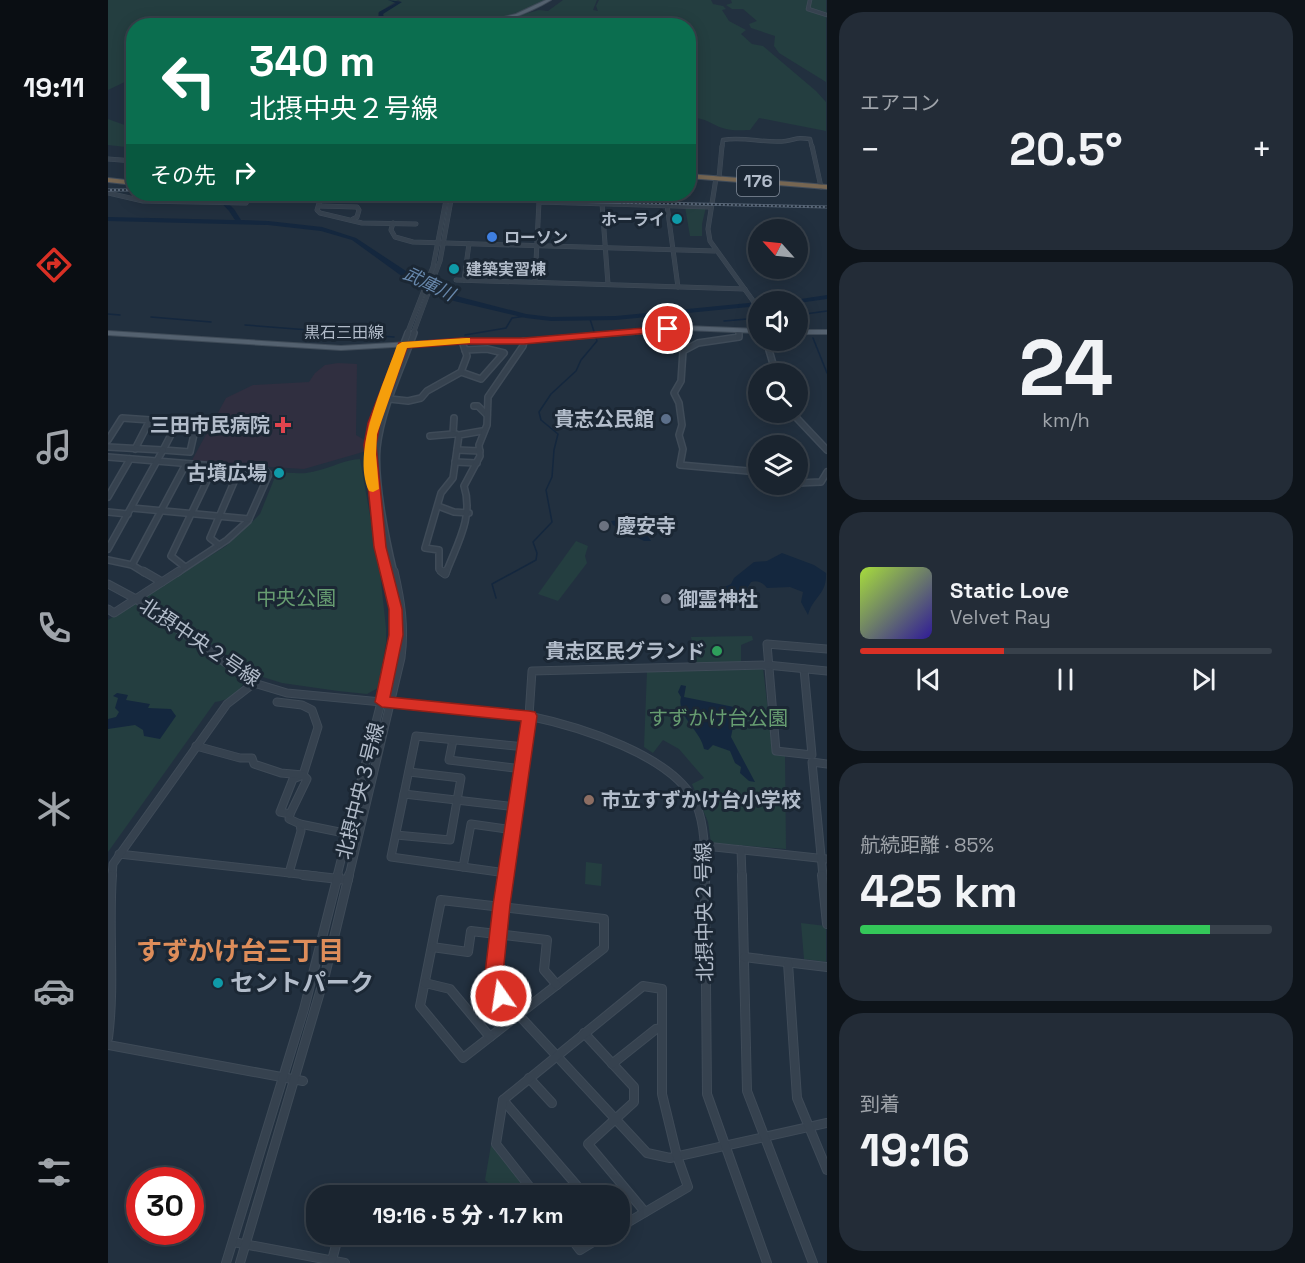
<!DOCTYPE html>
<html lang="ja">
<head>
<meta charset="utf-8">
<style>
  :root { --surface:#1a242f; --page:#232c37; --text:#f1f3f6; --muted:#9fa4aa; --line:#38414b; --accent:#d93025 }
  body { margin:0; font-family:"Space Grotesk","Noto Sans JP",sans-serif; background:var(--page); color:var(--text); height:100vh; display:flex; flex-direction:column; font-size:22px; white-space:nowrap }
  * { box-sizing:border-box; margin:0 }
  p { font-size:20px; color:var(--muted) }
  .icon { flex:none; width:33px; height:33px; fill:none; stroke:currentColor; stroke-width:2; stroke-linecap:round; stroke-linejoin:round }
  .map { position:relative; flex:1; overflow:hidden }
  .details { display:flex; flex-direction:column; gap:12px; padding:12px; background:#0e141a; width:478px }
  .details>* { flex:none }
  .guide { position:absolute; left:18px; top:18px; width:570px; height:183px; border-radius:24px; box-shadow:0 3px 15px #0003,0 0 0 2px var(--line); background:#0b6e4f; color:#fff; overflow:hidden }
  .needle { width:39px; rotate:297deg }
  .buttons { position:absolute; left:640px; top:219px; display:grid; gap:12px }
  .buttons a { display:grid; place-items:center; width:60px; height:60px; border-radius:50%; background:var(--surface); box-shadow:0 3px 15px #0003,0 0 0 2px var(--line); font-size:30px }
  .speed { position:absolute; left:18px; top:1167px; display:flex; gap:12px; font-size:30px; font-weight:700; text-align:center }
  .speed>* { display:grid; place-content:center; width:78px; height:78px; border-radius:50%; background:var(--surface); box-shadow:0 3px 15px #0003,0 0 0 2px var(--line); line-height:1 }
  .speed .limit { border:9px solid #d22; background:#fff; color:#111 }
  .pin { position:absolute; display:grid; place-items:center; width:51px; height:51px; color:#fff; margin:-26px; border:3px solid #fff; border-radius:50%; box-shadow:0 2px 6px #0007 }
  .me { position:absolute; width:66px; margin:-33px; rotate:347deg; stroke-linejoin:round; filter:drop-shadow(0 0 4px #0008) }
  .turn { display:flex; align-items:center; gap:21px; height:126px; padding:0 24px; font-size:27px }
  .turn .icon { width:78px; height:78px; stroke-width:2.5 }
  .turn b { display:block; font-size:42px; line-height:51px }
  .then { display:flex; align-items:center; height:57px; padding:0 24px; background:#0003; gap:12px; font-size:22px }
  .big { font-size:45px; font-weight:800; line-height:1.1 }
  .details .widget { flex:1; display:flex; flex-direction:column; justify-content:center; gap:9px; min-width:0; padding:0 21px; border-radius:24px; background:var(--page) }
  .details .dial { align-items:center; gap:0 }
  .dial b { font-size:78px; line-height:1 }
  .song { display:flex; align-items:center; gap:18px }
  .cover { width:72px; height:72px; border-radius:9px; background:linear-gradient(135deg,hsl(80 70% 55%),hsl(250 70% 35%)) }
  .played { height:6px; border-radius:3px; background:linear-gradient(90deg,var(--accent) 35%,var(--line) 35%) }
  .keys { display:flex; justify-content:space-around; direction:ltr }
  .heat { display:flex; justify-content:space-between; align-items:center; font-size:33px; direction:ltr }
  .charge { height:9px; border-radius:4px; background:linear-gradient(90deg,#34c759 85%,var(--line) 0) }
  .trip { position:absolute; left:198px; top:1185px; width:324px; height:60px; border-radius:24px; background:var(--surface); box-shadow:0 3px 15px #0003,0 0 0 2px var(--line); font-weight:800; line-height:60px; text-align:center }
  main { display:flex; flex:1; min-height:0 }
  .dock { display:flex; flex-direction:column; width:108px; justify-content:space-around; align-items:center; background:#0a0e13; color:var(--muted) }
  .dock .icon { width:42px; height:42px }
  .dock .on { color:var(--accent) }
  .dock b { font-size:27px; color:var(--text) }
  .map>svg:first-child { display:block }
</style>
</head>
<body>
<main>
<nav class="dock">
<b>19:11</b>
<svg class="icon on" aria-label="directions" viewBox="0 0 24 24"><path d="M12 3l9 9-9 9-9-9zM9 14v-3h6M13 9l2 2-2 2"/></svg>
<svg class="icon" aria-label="music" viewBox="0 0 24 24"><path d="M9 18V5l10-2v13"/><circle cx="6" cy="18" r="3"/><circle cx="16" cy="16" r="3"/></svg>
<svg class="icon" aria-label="phone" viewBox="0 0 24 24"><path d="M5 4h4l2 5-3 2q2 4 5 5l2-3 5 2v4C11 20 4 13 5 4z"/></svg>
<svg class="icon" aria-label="climate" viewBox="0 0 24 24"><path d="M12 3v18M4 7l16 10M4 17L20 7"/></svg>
<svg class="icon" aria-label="car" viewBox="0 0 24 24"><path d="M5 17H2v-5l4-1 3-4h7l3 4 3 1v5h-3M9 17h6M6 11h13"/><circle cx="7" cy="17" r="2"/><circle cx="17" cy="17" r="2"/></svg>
<svg class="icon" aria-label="filters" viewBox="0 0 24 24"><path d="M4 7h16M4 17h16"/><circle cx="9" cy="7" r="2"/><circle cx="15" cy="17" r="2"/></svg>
</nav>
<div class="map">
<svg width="719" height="1263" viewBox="0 0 719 1263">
  <rect width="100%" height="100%" fill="#22303f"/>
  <polygon fill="#302f40" points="230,363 249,364 248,435 262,443 262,450 196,469 83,462 118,398 145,385 201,382 207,373 217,365"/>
  <g fill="#243e40">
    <path d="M0 0H437C389 28 332 25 278 25L275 13 293 2 290 0 270 13 272 25 26 26 25 78 0 90Z"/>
    <path d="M455 0H489L485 10 490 11 488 6 491 0H603L605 4 615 6 618 9 614 10 621 21 638 30 633 34 644 44 655 46 708 91 718 102V131L651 118 642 130C635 130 625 131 618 129 603 125 599 117 581 118L580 26 498 25 492 21 461 16 463 20 473 25H376L431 10 440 11Z"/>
    <polygon points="623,0 718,0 718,82 671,53 666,46 667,36 643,28 641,24 649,21 635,9 624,9 618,5 624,3"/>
    <polygon points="0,119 25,128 25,158 18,147 0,145"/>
    <polygon points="577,207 598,207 594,224 594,236 582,236"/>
    <path d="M252 459 272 572 278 628V643L270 688 259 694 230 691 174 683 145 674 36 597 118 546 145 521 152 514 169 472C178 472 188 474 198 473 217 471 234 460 252 459Z"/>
    <polygon points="468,541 480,546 477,556 479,563 450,601 430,594"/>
    <path d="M27 603 135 679 136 682C131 693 119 701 107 702L0 852V620Z"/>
    <polygon points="644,636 645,640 633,645 633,663 589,664 583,637"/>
    <polygon points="655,668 665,753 677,755 678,849 603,843 600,822 584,784 596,778 571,749 555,740 545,753 536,747 539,671"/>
    <polygon points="478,862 494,864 493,886 477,884"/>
    <polygon points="693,923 718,926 718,962 696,959"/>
    <polygon points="383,1145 420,1192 413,1195 393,1195 377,1180"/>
  </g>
  <g fill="#14273e">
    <polygon points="528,518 543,541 536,541 505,525 503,521"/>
    <path d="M674 553 706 565 718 573C719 595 705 596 700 615L693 602 695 592 682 587 659 588C655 583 650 580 643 582L632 600 622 607 611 603 612 589 623 584 626 578 646 562 659 561Z"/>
    <path d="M573 685 578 686 576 697 636 709 627 717 623 737 647 782 641 781 632 773 633 767 627 763 622 751 605 745 600 750 596 749C593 731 568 716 573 697L570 692Z"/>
    <polygon points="9,693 20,695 18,700 42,704 40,708 63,709 68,716 52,739 36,736 35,730 27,725 0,729 0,719 8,717 11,712 7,708 10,698 5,696"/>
  </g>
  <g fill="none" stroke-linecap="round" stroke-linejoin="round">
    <g stroke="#14273e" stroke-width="1.5">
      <polyline points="0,314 12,315"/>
      <polyline points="43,317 103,322"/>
      <polyline points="616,321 651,318"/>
      <polyline points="137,325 201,330"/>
      <polyline points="701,326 697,314 719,311"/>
      <polyline points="234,333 286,337"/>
      <polyline points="357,335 398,328 404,318 418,316"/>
      <polyline points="705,338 719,373"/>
      <polyline points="388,598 384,584 428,560 429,553 425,542 444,522 438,490 444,477 446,450 450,434 433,420 431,412 443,394 468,371 473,360 489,341 482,319"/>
    </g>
    <g fill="#14273e" fill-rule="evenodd">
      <polygon points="280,0 294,2 275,14 276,26 270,26 271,12 288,3"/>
      <polygon points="105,194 111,194 126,209 133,220 160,221 214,227 248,238 301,273 352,297 418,314 443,317 508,316 651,302 651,306 508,320 443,321 418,318 346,301 295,277 244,240 213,231 160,225 0,221 0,217 127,220 121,211"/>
      <polygon points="719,295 719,299 690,303 673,302"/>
    </g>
    <polyline stroke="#384554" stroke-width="4" stroke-dasharray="4 2" stroke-linecap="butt" points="338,200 340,194"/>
    <g stroke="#3f4b58" stroke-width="4.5">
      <g id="minor-far4">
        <polyline points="702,0 700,9 719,15"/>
        <path d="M614 147 615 140C636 136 658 144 678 141 690 139 688 137 702 139L704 147"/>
      </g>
    </g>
    <g stroke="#3f4b58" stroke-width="5">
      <g id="minor-far3">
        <polyline points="704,146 713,187"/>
        <polyline points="0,159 26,161"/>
        <polyline points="608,178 600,229 602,241 651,309"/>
        <polyline points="611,178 614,146"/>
        <polyline points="0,193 35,201 138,203 142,196"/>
        <polyline points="213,197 209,210 212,213 254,223 308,224"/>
        <polyline points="494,203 500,284"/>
        <polyline points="559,205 570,287"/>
        <polyline points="211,206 249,207 251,210 249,217 245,219"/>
        <polyline points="285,223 283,230 287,237 305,242 607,251"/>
        <polyline points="348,280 637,289"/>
        <polyline points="356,280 361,244"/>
        <polyline points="427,282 431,202 603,207"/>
        <polyline points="631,331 631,334"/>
        <polyline points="299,334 325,267 338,200"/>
        <polyline points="305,334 332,261 343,200"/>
      </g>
    </g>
    <g stroke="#3f4b58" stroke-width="8">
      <g id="minor-far2">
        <polyline points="631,333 631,337 590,343 575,351 573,381 566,393 571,403 574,425 571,435 575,449 572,465 651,472"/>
        <polyline points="658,340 668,374"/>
        <polyline points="353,372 373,379 396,353 379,349 357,350"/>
        <polyline points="282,399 300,401 313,398 319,391 353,372 359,356 354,341"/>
        <polyline points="366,406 370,406 379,415"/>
        <polyline points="683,412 719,450"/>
        <polyline points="346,418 345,434 348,434"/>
        <polygon points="89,421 82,452 55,450 68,425"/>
        <polyline points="322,436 345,434"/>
        <polyline points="0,440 14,418 42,420 27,449"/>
        <polyline points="0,447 55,450"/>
        <polyline points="349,450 372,451"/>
        <polyline points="0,457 157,470 161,474 140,521 119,540 69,573"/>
        <polyline points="347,462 369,463"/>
        <polyline points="690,483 713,482 719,472"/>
        <polyline points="0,497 22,459"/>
        <polyline points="330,506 346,512 361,513"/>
        <polyline points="24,508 141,519"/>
        <polyline points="0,512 20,514"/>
        <polyline points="111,545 102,538 132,468"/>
        <polyline points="0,549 55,450"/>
        <polyline points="0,560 24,565 37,573"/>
        <polyline points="24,565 78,464"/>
        <polyline points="77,567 63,556 106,466"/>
        <polyline points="279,573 272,547 262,445 270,411 300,333"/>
        <path d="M286 573C278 540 266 481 269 448 273 409 293 369 306 333"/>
        <polyline points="335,573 331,569 331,550 317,548 333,493 345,478 351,435 374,431"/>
        <path d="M338 573C349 544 366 517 356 486L372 456 371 445 379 425 380 397 415 346 416 341"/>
      </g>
    </g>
    <g stroke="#3f4b58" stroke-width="9">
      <g id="minor-far1">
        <polyline points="35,571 54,582"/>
        <polyline points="333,571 337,574 338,571"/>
        <path d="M0 584 28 599 146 683 179 693 421 716C469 726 566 755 588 804 597 825 597 853 597 876"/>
        <polyline points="0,609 6,613 71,571"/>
        <polyline points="696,669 704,755 668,751 659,644 719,649"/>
        <polyline points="169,702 194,705 204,710 210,727 195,775 185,779 172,812 182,814 181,819 192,824 193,831 181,873"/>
        <polyline points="345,740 341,760 414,769"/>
        <polyline points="88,746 132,758 144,758 146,764 173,773 195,775 199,779 182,814"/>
        <polyline points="296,794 408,807"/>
        <polyline points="192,824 241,834"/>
        <polyline points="288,835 342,840 353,778 301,772"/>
        <polyline points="597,846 719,859"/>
        <polyline points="633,850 634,876"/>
        <polyline points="11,854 208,876"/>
        <polyline points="355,867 363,824 405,830"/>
        <polyline points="398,873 283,857 308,736 417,747"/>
        <polyline points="4,876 5,864 119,704 146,683"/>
        <polyline points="229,876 285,655 288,609 278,571"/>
        <path d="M241 876 293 658C297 627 293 601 286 571"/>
        <polyline points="398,876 421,716 424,671 659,665 719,671"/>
        <polyline points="715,876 704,762 719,764"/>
      </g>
    </g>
    <g stroke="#3f4b58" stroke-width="10">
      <g id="minor">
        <polyline points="195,875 240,880"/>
        <polyline points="398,875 386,974 393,996 539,1153 562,1158 719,1123"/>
        <polyline points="597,875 599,1094 659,1263"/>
        <polyline points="634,875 639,1091 705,1263"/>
        <polyline points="714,875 719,924"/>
        <polygon points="333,900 496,919 496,948 355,1058 312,1006"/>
        <polyline points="324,947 360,952 363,931 439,940 436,970 449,985"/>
        <polyline points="636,957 719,967"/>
        <polyline points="680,963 689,1098 719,1170"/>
        <polyline points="317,983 342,989 382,1037"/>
        <polyline points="476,1033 526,1087 526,1102 480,1144 537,1212"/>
        <path d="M0 1038C7 984 0 929 4 875"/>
        <polyline points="0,1045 195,1081"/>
        <polyline points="504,1064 548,1029 554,1028"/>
        <polyline points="421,1078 444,1103"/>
        <polyline points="395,1100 471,1188 462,1196"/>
        <polyline points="429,1196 388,1144 395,1100 535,986 554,989 554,1094 569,1156 580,1187 512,1227"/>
        <polyline points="460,1234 472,1250 498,1234"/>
        <polyline points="125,1242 237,1263"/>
        <polyline points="224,1260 231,1234"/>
        <polyline points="118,1263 196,1009 230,875"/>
        <polyline points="132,1263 217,975 241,875"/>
      </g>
    </g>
    <g stroke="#3f4b58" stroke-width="2">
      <g id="major">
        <path d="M438 0H443C420 14 387 26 360 26L408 14Z"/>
        <polygon points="577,326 651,329 651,333 577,330 416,343 354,343 233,350 0,335 0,331 233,346 354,339 416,339"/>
        <rect x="690" y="330" width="29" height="4"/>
      </g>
    </g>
    <g stroke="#414c5a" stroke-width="2">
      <g id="highway">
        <polygon points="580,174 719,185 719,189 580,178"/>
        <polygon points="0,178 26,181 26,185 0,182"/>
      </g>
    </g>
    <use href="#minor-far4" stroke="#36424f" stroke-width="3"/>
    <use href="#minor-far3" stroke="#36424f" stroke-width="4"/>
    <use href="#minor-far2" stroke="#36424f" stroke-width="5"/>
    <use href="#minor-far1" stroke="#36424f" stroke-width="7"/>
    <use href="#minor" stroke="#36424f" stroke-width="8"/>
    <use href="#major" fill="#54616f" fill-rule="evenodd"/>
    <use href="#highway" fill="#766652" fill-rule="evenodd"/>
    <g stroke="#586677" stroke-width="3">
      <g id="rail">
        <polyline points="0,190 26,190"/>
        <polyline points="137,194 719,207"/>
      </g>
    </g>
    <use href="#rail" stroke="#1b2734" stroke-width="1.5" stroke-dasharray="2" stroke-linecap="butt"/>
  </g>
  <polygon fill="#d93025" stroke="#8d1f18" stroke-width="1.5" points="560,326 564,327 564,331 416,344 354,344 299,348 272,423 268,445 278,547 294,609 295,635 282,697 421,711 427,712 429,716 402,905 395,974 402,996 400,1001 393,1004 387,1001 377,974 385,905 413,721 274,707 267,702 281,635 281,609 266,547 256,445 260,423 291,343 354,338 416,338"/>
  <path fill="#f59e0b" d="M358 338H362V343L299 348 269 434 268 455 271 489 265 492 261 491C243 451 276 384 289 345L294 342Z"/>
  <g fill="#0f9aa8" stroke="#1b2734" stroke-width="2">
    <circle cx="569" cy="219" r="6"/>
    <circle cx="346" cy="269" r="6"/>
    <circle cx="171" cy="473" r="6"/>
    <circle cx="110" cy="983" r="6"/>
  </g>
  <circle fill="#3f7fe0" stroke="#1b2734" stroke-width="2" cx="384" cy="237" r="6"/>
  <circle fill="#5c6f8a" stroke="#1b2734" stroke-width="2" cx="558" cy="419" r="6"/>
  <path fill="#e0444e" stroke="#1b2734" stroke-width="2" d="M172 416h6v6h6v6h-6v6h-6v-6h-6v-6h6z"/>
  <g fill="#6b7280" stroke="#1b2734" stroke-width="2">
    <circle cx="496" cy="526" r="6"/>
    <circle cx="558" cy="599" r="6"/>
  </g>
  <circle fill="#2e9e5b" stroke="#1b2734" stroke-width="2" cx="609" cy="651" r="6"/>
  <circle fill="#8d6e63" stroke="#1b2734" stroke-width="2" cx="481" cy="800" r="6"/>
  <g text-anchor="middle" stroke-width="6" stroke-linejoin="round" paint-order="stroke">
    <g font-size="16" font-weight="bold" fill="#b2bcca" stroke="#1b2734" text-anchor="start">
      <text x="557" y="225" text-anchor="end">ホーライ</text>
      <text x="396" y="243">ローソン</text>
      <text x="358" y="275">建築実習棟</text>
    </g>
    <g font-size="16" fill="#b2bcca" stroke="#1b2734">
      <text x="236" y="338">黒石三田線</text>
    </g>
    <rect fill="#1b2734" stroke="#858f9d" stroke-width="1.5" x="629" y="166" width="42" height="30" rx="4.5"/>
    <g font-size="18" font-weight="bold" fill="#b2bcca">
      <text x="650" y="187">176</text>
    </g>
    <g font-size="18" font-style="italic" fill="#6888ac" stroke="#1b2734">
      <text transform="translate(321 284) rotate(26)" y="6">武庫川</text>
    </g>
    <g font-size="20" font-weight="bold" fill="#b2bcca" stroke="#1b2734" text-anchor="end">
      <text x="546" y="426">貴志公民館</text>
      <text x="162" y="432">三田市民病院</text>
      <text x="159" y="480">古墳広場</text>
      <text x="508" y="533" text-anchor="start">慶安寺</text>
      <text x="570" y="606" text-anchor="start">御霊神社</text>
      <text x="597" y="658">貴志区民グランド</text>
      <text x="493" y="807" text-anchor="start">市立すずかけ台小学校</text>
    </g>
    <g font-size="20" fill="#679d71" stroke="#1b2734">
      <text x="188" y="605">中央公園</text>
      <text x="610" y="725">すずかけ台公園</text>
    </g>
    <g font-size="20" fill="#b2bcca" stroke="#1b2734">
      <text transform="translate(92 642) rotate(34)" y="7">北摂中央２号線</text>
      <text transform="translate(252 791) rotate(-76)" y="7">北摂中央３号線</text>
      <text transform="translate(596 912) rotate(-91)" y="7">北摂中央２号線</text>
    </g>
    <g font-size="24" font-weight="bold" fill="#b2bcca" stroke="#1b2734" text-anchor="start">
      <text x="122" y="991">セントパーク</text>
    </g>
    <g font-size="26" font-weight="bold" fill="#de8d5a" stroke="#1b2734">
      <text x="132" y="960">すずかけ台三丁目</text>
    </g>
  </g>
</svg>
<div class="buttons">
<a><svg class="needle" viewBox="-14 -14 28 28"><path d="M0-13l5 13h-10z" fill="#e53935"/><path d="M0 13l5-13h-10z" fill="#9fa4aa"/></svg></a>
<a><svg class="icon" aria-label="sound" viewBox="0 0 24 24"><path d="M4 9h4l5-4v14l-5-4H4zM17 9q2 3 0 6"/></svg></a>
<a><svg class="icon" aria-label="search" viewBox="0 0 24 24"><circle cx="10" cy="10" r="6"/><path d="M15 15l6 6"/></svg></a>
<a><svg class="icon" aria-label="layers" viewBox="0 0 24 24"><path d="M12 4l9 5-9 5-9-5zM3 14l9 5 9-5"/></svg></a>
</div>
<div class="speed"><div class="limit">30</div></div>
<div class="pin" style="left:560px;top:329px;background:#d93025"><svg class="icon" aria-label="arrive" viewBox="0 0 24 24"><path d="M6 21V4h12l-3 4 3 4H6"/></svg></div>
<svg class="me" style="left:393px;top:996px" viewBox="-20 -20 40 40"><circle r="17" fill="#d93025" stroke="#fff" stroke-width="3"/><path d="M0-11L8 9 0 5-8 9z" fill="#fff"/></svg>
<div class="trip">19:16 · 5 分 · 1.7 km</div>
<div class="guide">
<div class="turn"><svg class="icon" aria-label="left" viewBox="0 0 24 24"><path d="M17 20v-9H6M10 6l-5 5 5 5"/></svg><div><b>340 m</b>北摂中央２号線</div></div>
<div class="then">その先<svg class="icon" aria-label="right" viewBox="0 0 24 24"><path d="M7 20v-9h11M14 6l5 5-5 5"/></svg></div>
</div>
</div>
<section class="details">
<div class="widget"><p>エアコン</p>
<div class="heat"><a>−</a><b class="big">20.5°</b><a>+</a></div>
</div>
<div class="widget dial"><b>24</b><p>km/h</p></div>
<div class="widget">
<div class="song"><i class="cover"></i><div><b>Static Love</b><p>Velvet Ray</p></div></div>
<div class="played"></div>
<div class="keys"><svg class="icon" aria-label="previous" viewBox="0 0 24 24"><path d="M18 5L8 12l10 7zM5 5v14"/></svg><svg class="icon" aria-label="pause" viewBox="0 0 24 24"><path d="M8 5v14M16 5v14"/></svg><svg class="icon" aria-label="next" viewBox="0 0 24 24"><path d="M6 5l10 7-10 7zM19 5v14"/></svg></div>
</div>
<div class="widget"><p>航続距離 · 85%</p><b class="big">425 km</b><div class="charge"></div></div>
<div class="widget"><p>到着</p><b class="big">19:16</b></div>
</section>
</main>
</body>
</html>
